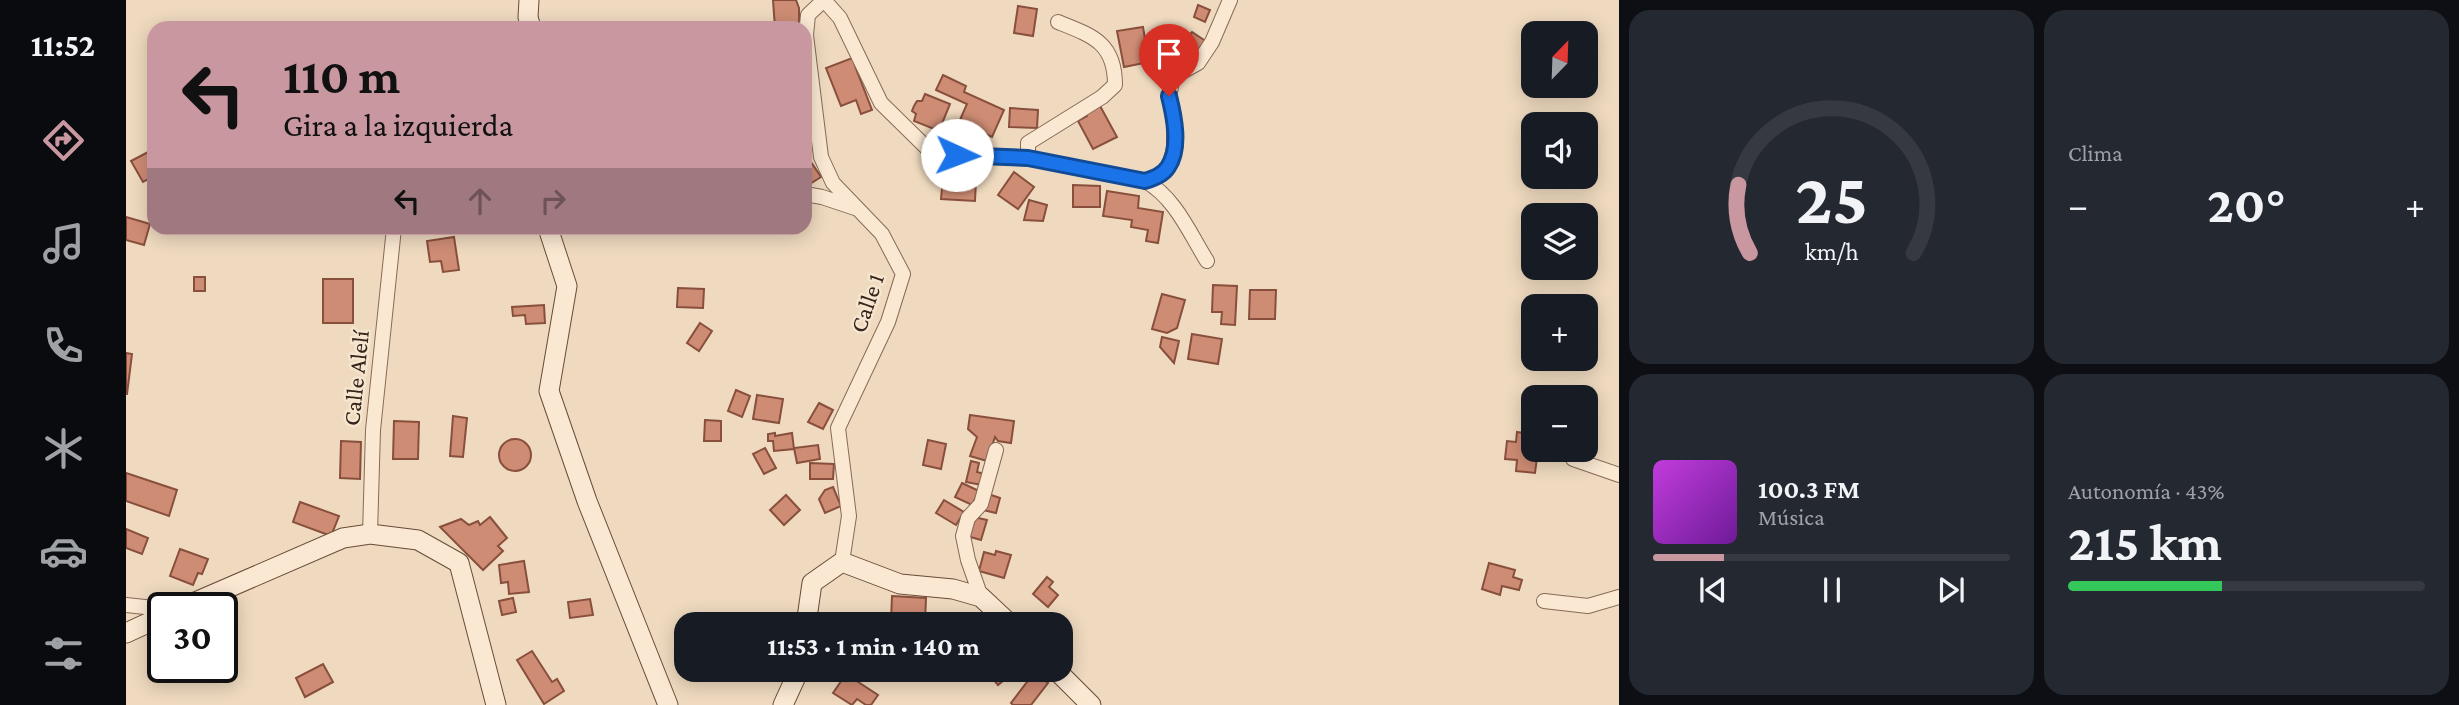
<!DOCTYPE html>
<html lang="es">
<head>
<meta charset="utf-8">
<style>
  :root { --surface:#171b24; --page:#242831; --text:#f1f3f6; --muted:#9ea1a6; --line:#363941; --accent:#c997a0 }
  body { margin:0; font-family:"Crimson Pro",serif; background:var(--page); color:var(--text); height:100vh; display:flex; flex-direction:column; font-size:26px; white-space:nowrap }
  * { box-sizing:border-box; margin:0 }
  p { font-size:23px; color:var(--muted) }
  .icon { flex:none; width:38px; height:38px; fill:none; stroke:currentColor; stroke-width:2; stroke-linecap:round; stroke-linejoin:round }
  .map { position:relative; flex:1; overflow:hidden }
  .sheet { display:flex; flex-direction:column; gap:10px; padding:10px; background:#0d0f14; width:840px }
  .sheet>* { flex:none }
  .hud { position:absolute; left:21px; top:21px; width:665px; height:214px; border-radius:21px; box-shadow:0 4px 18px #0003; background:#c997a0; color:#111; overflow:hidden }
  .needle { width:46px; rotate:23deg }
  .tools { position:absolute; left:1395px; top:21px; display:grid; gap:14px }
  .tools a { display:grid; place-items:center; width:77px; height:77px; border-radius:14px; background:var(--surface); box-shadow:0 4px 18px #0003; font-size:35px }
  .speed { position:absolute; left:21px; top:592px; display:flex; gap:14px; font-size:35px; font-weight:700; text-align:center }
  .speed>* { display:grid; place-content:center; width:91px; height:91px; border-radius:50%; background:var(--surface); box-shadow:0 4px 18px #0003; line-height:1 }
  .speed .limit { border:4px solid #111; border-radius:10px; background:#fff; color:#111 }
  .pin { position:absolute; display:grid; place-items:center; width:60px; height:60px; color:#fff; margin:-72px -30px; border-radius:50% 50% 50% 0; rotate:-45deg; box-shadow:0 0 7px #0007 }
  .pin .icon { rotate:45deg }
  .me { position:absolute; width:77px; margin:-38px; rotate:92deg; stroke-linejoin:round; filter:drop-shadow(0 0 5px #0008) }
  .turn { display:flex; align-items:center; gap:24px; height:147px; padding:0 21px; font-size:32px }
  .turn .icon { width:91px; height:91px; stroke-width:2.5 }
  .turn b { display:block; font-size:49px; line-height:60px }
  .lanes { display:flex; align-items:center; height:66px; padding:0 21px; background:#0003; justify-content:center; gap:35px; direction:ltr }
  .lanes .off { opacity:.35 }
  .big { font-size:52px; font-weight:700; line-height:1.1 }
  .sheet .widget { flex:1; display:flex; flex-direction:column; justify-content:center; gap:10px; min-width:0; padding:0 24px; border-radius:21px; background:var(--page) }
  .sheet .dial { align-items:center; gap:0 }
  .dial svg { height:182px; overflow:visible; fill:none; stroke:var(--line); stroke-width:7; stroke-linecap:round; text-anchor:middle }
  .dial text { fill:var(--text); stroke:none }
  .song { display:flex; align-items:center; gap:21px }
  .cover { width:84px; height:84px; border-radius:10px; background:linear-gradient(135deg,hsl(290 70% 55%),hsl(280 70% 35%)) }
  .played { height:7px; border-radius:4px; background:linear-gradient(90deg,var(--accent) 20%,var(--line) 20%) }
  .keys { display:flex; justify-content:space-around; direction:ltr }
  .heat { display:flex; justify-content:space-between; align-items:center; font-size:38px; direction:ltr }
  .charge { height:10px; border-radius:5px; background:linear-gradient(90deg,#34c759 43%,var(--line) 0) }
  .sheet .tiles { flex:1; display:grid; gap:10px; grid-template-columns:repeat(2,1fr) }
  .trip { position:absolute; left:548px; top:612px; width:399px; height:70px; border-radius:21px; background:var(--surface); box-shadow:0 4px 18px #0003; font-weight:700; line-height:70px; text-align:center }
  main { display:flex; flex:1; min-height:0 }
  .menu { display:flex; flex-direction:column; width:126px; justify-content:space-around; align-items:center; background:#090b0e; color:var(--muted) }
  .menu .icon { width:49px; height:49px }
  .menu .active { color:var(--accent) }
  .menu b { font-size:32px; color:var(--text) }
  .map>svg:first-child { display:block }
</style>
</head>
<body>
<main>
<nav class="menu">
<b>11:52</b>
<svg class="icon active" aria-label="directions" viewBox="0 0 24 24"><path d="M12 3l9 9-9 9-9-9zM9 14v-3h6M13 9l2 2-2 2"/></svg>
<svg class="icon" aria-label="music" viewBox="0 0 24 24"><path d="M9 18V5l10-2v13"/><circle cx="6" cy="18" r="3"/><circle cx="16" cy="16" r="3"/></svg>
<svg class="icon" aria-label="phone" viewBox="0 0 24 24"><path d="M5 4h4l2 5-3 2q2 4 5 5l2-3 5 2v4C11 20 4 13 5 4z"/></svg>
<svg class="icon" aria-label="climate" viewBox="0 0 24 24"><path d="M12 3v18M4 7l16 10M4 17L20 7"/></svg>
<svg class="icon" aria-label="car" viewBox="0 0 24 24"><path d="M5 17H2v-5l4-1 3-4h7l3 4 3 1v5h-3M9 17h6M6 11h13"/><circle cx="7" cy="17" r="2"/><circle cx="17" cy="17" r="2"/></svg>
<svg class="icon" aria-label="filters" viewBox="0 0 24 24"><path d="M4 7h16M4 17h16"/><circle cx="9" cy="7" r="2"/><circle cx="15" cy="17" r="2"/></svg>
</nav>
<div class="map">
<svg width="1493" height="705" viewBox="0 0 1493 705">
  <rect width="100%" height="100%" fill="#efdabf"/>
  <g fill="#ce8c74" stroke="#884f3c" stroke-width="2">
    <polygon points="647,0 670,0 673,8 673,28 649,28"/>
    <polygon points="1072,5 1084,10 1079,22 1068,17"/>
    <polygon points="892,6 911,9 907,36 888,33"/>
    <polygon points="1017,27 1023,62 998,67 991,31"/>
    <polygon points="1066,32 1081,42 1068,60 1062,56 1055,66 1042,57 1057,35 1061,38"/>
    <polygon points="729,57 733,65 729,66 746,110 735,114 730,100 715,106 700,68"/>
    <polygon points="817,75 840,86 838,92 878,110 866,137 833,122 841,104 810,90"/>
    <polygon points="799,94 824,104 813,131 788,121 790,114 786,111 788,106 791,101 796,101"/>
    <polygon points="973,104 991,137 967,149 952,121 961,116 959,112"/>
    <polygon points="884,108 912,110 911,128 883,127"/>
    <polygon points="28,149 28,176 17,182 5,161"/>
    <polygon points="681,156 695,177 679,187 679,158"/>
    <polygon points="888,172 908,187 892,209 872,195"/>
    <polygon points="817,178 850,180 849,201 815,199"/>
    <polygon points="947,185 974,186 974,207 947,207"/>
    <polygon points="981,191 1013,196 1012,208 1037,212 1032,243 1020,241 1022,230 1005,227 1006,220 977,216"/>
    <polygon points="903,200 921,205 917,221 898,220"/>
    <polygon points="0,217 24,224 18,245 0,240"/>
    <polygon points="328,237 333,270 317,272 315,261 304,262 301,241"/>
    <rect x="68" y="277" width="11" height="14"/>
    <rect x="197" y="279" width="30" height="44"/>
    <polygon points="1087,285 1111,286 1109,325 1095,324 1096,312 1086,312"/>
    <polygon points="552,288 578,289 577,308 551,307"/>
    <polygon points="1124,290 1150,290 1149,319 1123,319"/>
    <polygon points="1036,294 1059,300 1051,328 1041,333 1026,329"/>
    <polygon points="418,305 419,323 400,324 399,315 387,316 386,307"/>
    <polygon points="574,323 586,331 573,351 561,343"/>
    <polygon points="1066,334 1096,339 1092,364 1062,359"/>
    <polygon points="1036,337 1053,341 1048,363 1034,347"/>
    <polygon points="0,353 6,354 1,394 0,394"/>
    <polygon points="610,390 624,396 616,417 602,411"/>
    <polygon points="631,395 657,399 653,423 627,419"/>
    <polygon points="693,403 707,410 697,429 682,422"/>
    <polygon points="844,415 888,421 885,443 872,441 869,437 861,461 844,456 851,437 842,429"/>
    <polygon points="327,416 341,418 337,457 324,456"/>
    <polygon points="579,420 595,421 595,441 578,441"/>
    <polygon points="268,421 293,422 292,459 267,459"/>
    <polygon points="1391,432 1406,434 1405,449 1412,450 1409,473 1390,471 1391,460 1379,459 1381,441 1390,442"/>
    <polygon points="649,433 649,436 666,433 668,449 648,451 647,441 642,441 642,434"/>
    <circle cx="389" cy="455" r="16"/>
    <polygon points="802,440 820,444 815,469 797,465"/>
    <polygon points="215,441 235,442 234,479 214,478"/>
    <polygon points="692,445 694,459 671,463 668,448"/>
    <polygon points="639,448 650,468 638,474 627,454"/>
    <polygon points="845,461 853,463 851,472 859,474 856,485 840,482"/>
    <polygon points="684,463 708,464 707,479 684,479"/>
    <polygon points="0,473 51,490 43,516 0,501"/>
    <polygon points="836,483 853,491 846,505 829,497"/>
    <polygon points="707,487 715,506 699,513 693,499 699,490"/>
    <polygon points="862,494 874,498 870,513 857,510"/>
    <polygon points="660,495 674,510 658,525 644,510"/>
    <polygon points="818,500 838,512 830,525 810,513"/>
    <polygon points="174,502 213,516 205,536 167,522"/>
    <polygon points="364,517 381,538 372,546 377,551 357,570 314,527 335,519 343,525 352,521 354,525"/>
    <polygon points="848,517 861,520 855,540 841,536"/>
    <polygon points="0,529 22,538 16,554 0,548"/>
    <polygon points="54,549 82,559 76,574 72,573 67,585 44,576"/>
    <polygon points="870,551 885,555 878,578 853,571 858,552 869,555"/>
    <polygon points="398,561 403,592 383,594 382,582 375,583 373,565"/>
    <polygon points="1363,563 1389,570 1387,577 1396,580 1393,590 1376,586 1374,595 1356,589"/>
    <polygon points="921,577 927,582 923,587 932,595 922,607 907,594"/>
    <polygon points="766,596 800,598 799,622 765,620"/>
    <polygon points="387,598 390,612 376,615 373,601"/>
    <polygon points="464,599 467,615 444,618 442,602"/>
    <polygon points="406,651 426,682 431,679 438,691 418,704 391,660"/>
    <polygon points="197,664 207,682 179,697 170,678"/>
    <polygon points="860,670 890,670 872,685"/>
    <polygon points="908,673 922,683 905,705 887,705 885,703"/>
    <polygon points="720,674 752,695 745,705 740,705 731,699 726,705 707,693"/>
  </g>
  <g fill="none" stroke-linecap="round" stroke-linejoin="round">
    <g stroke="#886a57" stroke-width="16">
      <g id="street">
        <polyline points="698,0 682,15 680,35 695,157 707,183 756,234 777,274 762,322 712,428 723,516 716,562"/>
        <path d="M698 0 714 18 755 103 808 155 902 158 1019 181C1049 197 1064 234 1081 261"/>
        <path d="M902 158V143L976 97 989 85C989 43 967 36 932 22"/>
        <polyline points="1019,181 1033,176 1043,166 1048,149 1048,116 1043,96 1047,77 1072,63 1086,42 1104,0"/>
        <polyline points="679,194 696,197 729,208"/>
        <polyline points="1447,459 1493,475"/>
        <polyline points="244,534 247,430 268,228"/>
        <polyline points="855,597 842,560 837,536 842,518 855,504 870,450"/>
        <polyline points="1418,601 1462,606 1493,597"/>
        <polyline points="0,605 37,609"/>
      </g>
    </g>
    <g stroke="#694b3a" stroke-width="21">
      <g id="secondary">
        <polyline points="403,0 402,17 405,28"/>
        <polyline points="422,228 441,286 423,391 461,501 542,705"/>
        <polyline points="58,607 217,538 244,534 292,540 333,563 370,705"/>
        <polyline points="680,625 686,583 716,562 774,584 827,589 855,597 885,625"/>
        <polyline points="0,633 37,616"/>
        <polyline points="930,670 965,705"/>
        <polyline points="657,705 673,670"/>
      </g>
    </g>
    <use href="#street" stroke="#fae8d2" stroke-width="14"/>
    <use href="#secondary" stroke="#fae8d2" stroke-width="19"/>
  </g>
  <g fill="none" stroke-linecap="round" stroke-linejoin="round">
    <g stroke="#114b97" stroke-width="18">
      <path id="route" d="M831 155 902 158 1019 181C1028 178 1037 175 1042 167 1055 148 1048 116 1043 96"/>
    </g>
    <use href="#route" stroke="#1a73e8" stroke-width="12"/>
  </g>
  <g text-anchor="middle" stroke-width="5" stroke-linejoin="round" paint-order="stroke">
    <g font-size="24" fill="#37251c" stroke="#f6e5cf">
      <text transform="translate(741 303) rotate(-71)" y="8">Calle 1</text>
      <text transform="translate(230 378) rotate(-84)" y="8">Calle Alelí</text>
    </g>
  </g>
</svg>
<div class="tools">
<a><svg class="needle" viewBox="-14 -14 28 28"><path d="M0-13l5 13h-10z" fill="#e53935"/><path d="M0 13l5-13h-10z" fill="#9ea1a6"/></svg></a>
<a><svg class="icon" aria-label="sound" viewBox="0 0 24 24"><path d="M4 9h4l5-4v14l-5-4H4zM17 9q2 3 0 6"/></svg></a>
<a><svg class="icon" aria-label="layers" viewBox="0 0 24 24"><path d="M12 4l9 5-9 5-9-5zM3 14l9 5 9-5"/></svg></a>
<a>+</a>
<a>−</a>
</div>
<div class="speed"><div class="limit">30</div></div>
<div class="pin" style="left:1043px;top:96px;background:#d93025"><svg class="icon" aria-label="arrive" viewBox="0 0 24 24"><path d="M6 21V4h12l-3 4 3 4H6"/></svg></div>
<svg class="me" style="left:831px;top:155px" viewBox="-20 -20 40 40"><circle r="19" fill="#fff"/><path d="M0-13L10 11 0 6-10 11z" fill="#1a73e8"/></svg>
<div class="trip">11:53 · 1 min · 140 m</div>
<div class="hud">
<div class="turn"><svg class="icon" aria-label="left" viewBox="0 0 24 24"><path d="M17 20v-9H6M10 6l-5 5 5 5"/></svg><div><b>110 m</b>Gira a la izquierda</div></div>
<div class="lanes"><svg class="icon" aria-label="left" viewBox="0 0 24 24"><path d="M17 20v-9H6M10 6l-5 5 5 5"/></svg><svg class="icon off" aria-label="ahead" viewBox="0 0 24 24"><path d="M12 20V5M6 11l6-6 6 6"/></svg><svg class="icon off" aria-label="right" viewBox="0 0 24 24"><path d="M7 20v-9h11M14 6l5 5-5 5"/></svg></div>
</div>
</div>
<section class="sheet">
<div class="tiles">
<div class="widget dial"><svg viewBox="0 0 100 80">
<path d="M14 69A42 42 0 1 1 86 69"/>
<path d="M14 69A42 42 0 0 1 9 39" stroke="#c997a0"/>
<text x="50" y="56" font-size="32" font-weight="700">25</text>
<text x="50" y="72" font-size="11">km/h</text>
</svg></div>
<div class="widget"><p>Clima</p>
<div class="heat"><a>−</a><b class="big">20°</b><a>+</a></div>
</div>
<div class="widget">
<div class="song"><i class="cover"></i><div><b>100.3 FM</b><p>Música</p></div></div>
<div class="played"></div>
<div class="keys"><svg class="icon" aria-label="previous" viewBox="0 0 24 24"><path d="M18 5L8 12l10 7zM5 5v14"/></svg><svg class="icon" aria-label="pause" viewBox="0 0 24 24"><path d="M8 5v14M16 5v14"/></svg><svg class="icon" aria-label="next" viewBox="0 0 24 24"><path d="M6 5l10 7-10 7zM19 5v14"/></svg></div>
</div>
<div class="widget"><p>Autonomía · 43%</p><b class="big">215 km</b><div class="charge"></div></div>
</div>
</section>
</main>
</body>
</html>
